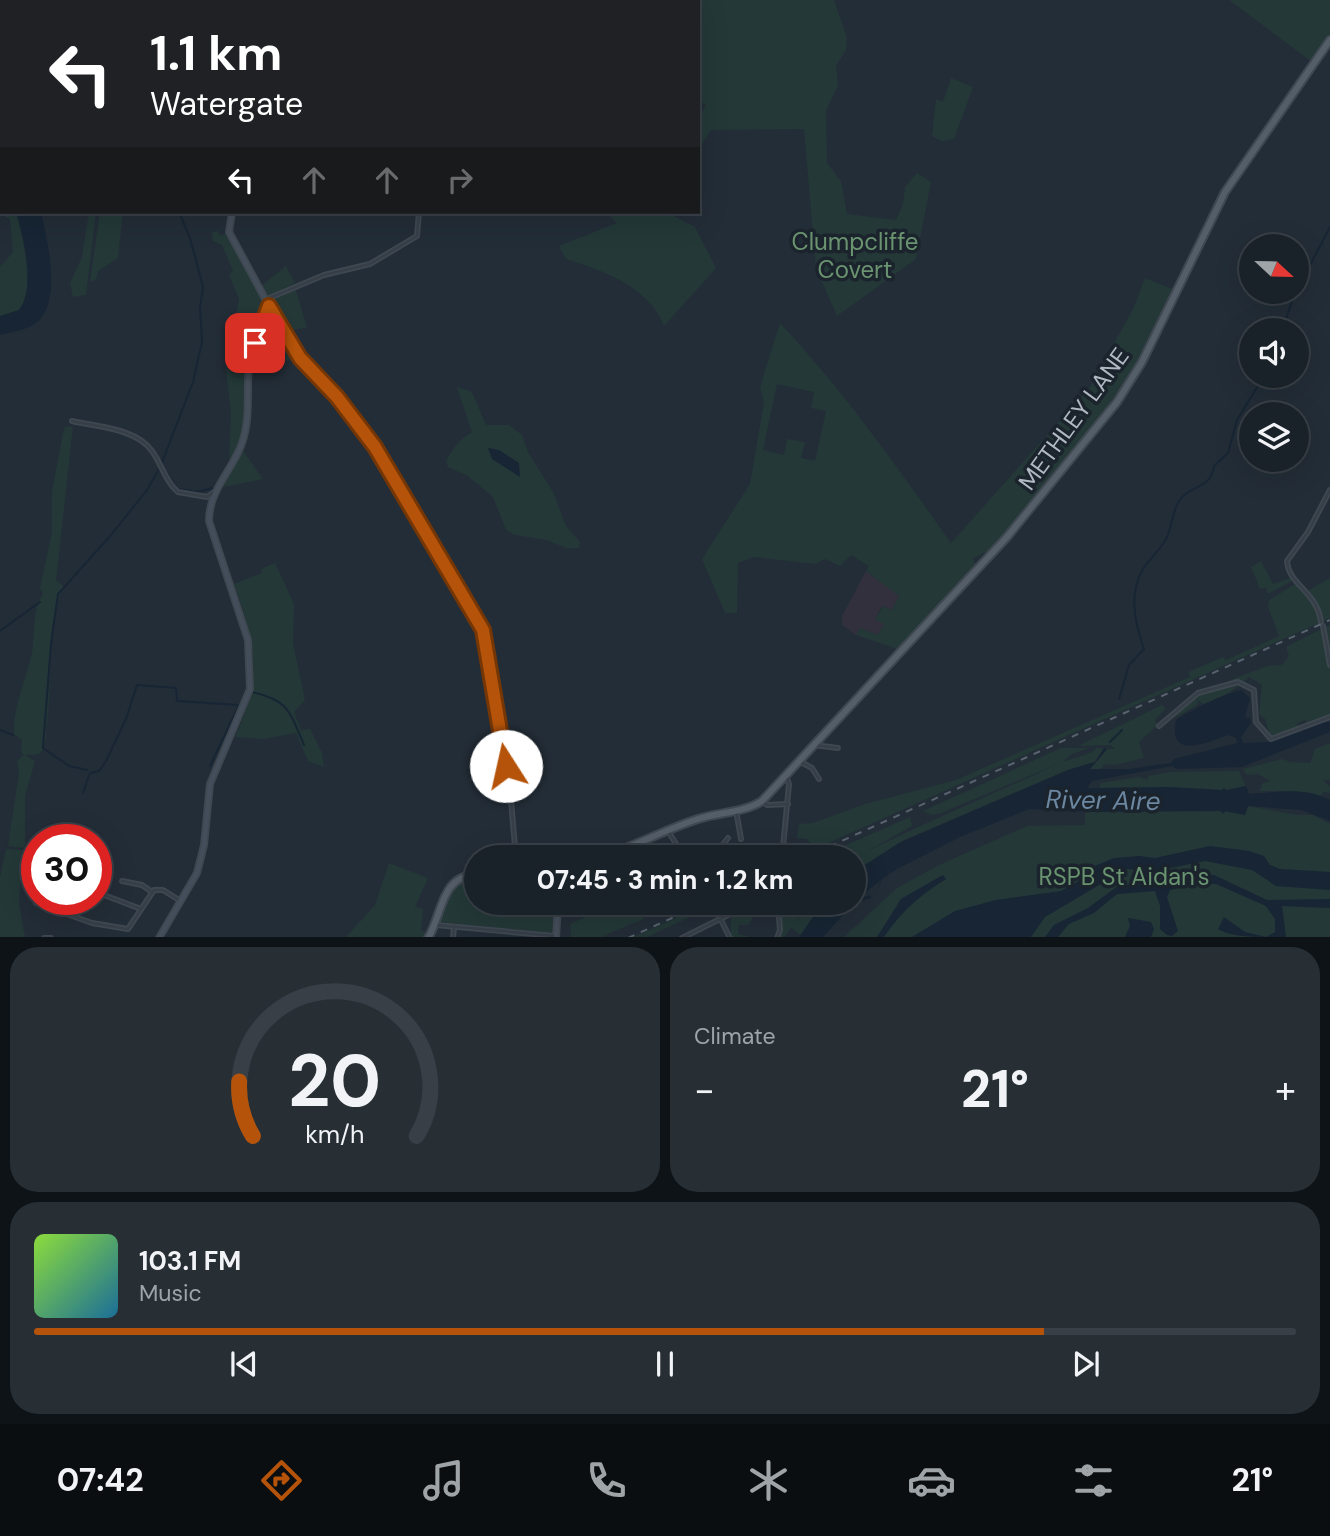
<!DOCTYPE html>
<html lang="en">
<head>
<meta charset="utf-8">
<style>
  :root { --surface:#1a2229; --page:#272f35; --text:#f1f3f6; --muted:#9fa4a8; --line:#383f46; --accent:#b45309 }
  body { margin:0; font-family:"DM Sans",sans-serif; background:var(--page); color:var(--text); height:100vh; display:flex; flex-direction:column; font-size:26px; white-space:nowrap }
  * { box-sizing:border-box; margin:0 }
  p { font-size:23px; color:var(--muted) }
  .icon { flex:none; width:38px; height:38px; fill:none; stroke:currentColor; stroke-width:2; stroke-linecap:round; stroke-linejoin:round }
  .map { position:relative; height:937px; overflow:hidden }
  .drawer { display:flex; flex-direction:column; gap:10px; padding:10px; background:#0e1317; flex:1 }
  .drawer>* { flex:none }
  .guide { position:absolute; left:0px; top:0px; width:700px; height:214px; box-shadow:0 7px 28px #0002,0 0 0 2px var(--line); background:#202124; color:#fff; overflow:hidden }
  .needle { width:46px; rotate:112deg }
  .tools { position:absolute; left:1239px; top:234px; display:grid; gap:14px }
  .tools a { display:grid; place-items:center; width:70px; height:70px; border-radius:50%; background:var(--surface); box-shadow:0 7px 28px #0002,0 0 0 2px var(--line); font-size:35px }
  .speed { position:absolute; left:21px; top:824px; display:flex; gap:14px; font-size:35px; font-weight:700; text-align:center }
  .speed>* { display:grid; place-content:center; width:91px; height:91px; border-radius:50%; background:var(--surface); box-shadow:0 7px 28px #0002,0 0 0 2px var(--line); line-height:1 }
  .speed .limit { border:10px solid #d22; background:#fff; color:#111 }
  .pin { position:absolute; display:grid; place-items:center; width:60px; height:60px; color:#fff; margin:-30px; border-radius:14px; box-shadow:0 4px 10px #0006 }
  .me { position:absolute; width:77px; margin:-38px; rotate:350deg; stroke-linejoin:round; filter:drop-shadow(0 0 5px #0008) }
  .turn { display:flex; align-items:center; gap:24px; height:147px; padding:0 35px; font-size:32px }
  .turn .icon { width:91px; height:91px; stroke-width:2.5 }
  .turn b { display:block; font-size:49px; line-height:60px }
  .lanes { display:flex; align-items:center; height:66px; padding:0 35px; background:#0003; justify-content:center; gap:35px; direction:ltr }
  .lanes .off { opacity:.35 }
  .big { font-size:52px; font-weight:800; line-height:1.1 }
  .drawer .card { flex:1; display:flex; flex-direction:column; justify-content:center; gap:10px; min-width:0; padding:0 24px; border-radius:28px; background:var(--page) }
  .drawer .dial { align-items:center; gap:0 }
  .dial svg { height:182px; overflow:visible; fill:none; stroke:var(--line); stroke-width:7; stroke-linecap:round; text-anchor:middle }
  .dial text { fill:var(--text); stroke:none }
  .song { display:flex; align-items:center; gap:21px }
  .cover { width:84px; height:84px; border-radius:10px; background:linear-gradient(135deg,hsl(90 70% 55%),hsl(200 70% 35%)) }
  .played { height:7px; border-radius:4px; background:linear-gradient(90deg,var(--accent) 80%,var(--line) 80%) }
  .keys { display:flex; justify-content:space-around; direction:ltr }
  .heat { display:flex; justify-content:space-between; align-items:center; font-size:38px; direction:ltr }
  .drawer .tiles { flex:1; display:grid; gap:10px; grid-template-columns:1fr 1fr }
  .card:last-child { grid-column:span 2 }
  .trip { position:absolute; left:464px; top:845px; width:402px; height:70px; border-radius:35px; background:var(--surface); box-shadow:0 7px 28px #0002,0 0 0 2px var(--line); font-weight:800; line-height:70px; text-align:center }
  .tab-bar { display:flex; height:112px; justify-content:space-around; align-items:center; background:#0a0e10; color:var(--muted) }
  .tab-bar .icon { width:49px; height:49px }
  .tab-bar .active { color:var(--accent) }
  .tab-bar b { font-size:32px; color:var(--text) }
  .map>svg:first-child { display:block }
</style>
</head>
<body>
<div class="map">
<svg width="1330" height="938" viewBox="0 0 1330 938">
  <rect width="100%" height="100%" fill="#232d37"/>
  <polygon fill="#31303c" points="866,571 899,596 892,610 882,606 875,619 884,624 878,635 860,628 856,635 842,625 842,616"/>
  <g fill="#243838" fill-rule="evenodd">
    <polygon points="689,0 834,0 847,38 846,50 836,66 838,85 826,111 827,163 841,181 847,214 896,220 903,204 905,187 917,173 931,182 916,259 837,316 816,268 804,129 711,130 698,150 698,122 706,104 698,102 698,2 686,2"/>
    <polygon points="1229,0 1330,0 1330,34 1312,62"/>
    <polygon points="951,78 973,87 954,139 942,141 932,136 936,99 943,102"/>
    <path d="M0 164 2 212H16C22 233 36 292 20 309 15 315 7 315 0 316V267L13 252 10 219 0 214Z"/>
    <polygon points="89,212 96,212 86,295 73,297 70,283 82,257"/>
    <polygon points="100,212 123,212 118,258 98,271 96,279 90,282"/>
    <path d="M606 212H673L675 217 695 227 716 268 664 326C650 287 602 270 566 259L559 246 617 223Z"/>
    <polygon points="218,231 220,235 228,233 266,303 260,324 244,317 237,333 233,333 239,299 229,275 233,271 222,245 213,241 212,232"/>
    <polygon points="286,266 295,283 268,296 261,286"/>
    <path d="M1145 278 1172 289 1135 366 1101 416 1024 514 992 548 973 559 976 566 897 649 856 635 860 628 878 635 884 624 875 619 883 606 892 610 899 596 866 571 869 566 851 555 840 566 825 559 816 564 754 557 738 563 737 613H725L702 559 750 484 764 402 760 387 780 323C844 391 897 467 951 543L1090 387 1134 307ZM777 384 814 392 811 408 826 411 815 461 801 458 805 442 787 439 784 455 763 450Z"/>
    <polygon points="296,290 307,328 289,330 273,300"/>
    <polygon points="282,330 296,358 252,370 252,356 271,353 264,339"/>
    <path d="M238 368 247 371C246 405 247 434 229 463L231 413 226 369Z"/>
    <path d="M457 387 472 392 486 425H509L522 435 528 452 553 492 566 526 580 542 579 548H566L547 540 515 535 506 530 493 497 468 476 448 467 446 461C453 448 459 440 472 432Z"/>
    <path d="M73 426 56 581 64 586C44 625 53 681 47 723 45 731 48 741 43 749 39 757 32 754 25 755L35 761 25 796V845L23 848 8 846 19 773 17 761 24 755 21 752 22 740 14 734C13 706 26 680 32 653 35 634 32 610 43 594L40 588 52 532V492L63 433 65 427Z"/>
    <polygon points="242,449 263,479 219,488"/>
    <polygon points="1261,561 1273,584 1290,578 1292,581 1268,594 1266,588 1260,589 1251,567"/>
    <path d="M275 563 294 604 293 643 305 700 294 712 301 730 310 729 322 753 324 767 308 761 296 733 264 739 235 737C263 676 256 646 234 584L262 573 261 569Z"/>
    <polygon points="1330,578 1330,618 815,849 807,839 797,838 799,824 813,823 865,804 956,780 1190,677 1188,672 1223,657 1226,660 1279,636 1268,607 1269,600 1295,584 1309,590"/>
    <path d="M1330 625V715L1307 725 1305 720 1297 723 1298 728 1270 736 1265 719 1259 714 1262 685 1249 677C1237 689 1220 699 1203 704L1198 700 1197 705 1173 719 1196 696 1230 685V680L1267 666 1282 665 1289 656 1286 647Z"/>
    <path d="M1162 705 1166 708 1155 720 1158 725 1139 742 1144 758C1132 760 1117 767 1104 764L1100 771 1090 769 1107 749 1104 748 1095 762 1068 770 904 840 854 872V860L859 856 817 858 910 817 912 826 864 853C928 821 994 794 1058 764L941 813 932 815 923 811 1061 748H1089L1072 754 1062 762 1093 752 1096 748 1116 749 1110 745 1078 746Z"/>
    <polygon points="1330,743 1330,780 1323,780 1330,787 1330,793 1323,792 1320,797 1289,791 1260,791 1262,784 1270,781 1258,774 1247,775 1243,769 1282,759 1290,762 1310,763 1315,749"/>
    <polygon points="1239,771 1246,786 1225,791 1095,790 1089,787 1099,788 1101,783 1139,777 1147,780 1149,776 1170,772"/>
    <polygon points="1248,806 1297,815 1313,815 1330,824 1330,937 843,938 897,888 937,866 1027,826 1085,825 1085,811 1225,811 1245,815"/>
    <polygon points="6,849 22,850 19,904 25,937 0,937 0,877"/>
    <polygon points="389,863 428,878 415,907 423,909 421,930 427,932 423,938 346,937 375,905"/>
    <path d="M476 877V903H555L552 933 439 922C438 901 456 881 476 877Z"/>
    <polygon points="618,903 645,903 643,919 601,937 571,937 570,924"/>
    <polygon points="710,903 720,903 647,937 633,937"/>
    <polygon points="780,903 810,903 784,937 779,937 782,933"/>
    <polygon points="811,903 824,903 801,935 791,928"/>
    <polygon points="755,906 760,907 748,925 738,925 738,934 750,937 731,937 731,917"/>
  </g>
  <g fill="#172534">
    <path d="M16 212H41C47 239 63 302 36 323 27 330 12 332 0 335V316L19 310C36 288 24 237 16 212Z"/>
    <polygon points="488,448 499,450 519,463 520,477 492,459"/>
    <path d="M1241 690 1250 698 1245 717 1250 718 1251 723 1241 737 1243 743 1270 742 1325 722H1330V732L1242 767 1177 769 1172 766 1092 781 1087 788 1170 787 1222 790 1224 788 1226 790 1246 786 1249 794C1277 793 1303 786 1330 800V821L1301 810 1248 806 1245 815 1225 811 1224 814 1220 811 1096 812 1029 809 960 837 897 869 883 878 875 894 881 880 856 900 870 895 871 898 854 903V872L899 843 1068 770 1095 762 1104 748 1107 749 1090 769H1129L1171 763 1174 759 1237 743 1236 738 1229 735C1209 741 1167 762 1176 720 1190 710 1224 694 1241 690Z"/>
    <polygon points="1210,846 1249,851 1264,856 1270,865 1280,869 1330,872 1330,890 1276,886 1252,870 1205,861 1156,871 1126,869 1045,917 1031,937 912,937 955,911 996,900 1061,891 1079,881 1095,866 1114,858 1139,856 1155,858"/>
    <path d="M943 875 946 879C919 896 902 911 884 937H877L901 899Z"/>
    <path d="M1202 875H1214L1267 900 1330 899V908L1282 906 1286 937C1267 938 1232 938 1218 929L1224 917 1245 932 1266 937 1275 932V919L1266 906 1216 884 1200 883 1170 890 1167 897 1178 931 1172 936 1167 935 1160 929V906L1155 891 1117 894 1094 913 1069 924 1058 937H1045L1054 925 1088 908 1118 886 1161 883Z"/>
    <polygon points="854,903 823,937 799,937 822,904"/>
    <polygon points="1128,918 1151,922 1154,929 1151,937 1125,937 1130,926"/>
  </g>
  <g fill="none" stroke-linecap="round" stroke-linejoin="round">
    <g stroke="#172534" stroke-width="2">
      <polyline points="179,212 190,238 203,287 200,308 202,342 193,382 161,465 178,489 197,492 212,488"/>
      <polyline points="1297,290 1330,227"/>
      <polyline points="1282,331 1295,292"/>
      <polyline points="0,631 40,602"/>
      <path d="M252 692C289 700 290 712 304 745"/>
      <path d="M1119 699 1129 665 1144 649C1134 621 1127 588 1148 562 1155 554 1162 547 1167 537 1172 526 1172 512 1179 501 1190 484 1211 490 1214 466L1228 453 1237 420 1264 376"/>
      <polyline points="0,730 13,735"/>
      <polyline points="1110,742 1122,730"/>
      <polyline points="87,770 69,766 43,748 51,644 58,594 111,535 147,490 159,469"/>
      <polyline points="83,793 90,773 99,771 106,761 126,719 137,685 176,688 177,701 239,705 210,766"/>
    </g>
    <g stroke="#3f4851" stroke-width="6">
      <g id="street">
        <polyline points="386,0 386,2"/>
        <polyline points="349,2 351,0"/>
        <polyline points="267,299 324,275 370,264 417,236 419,212"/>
        <polyline points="269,306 300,358 337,397 375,447 483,630 510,789 516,858"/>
        <path d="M72 421C97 427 136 428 152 451 161 463 165 481 178 492L207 497 216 491"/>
        <path d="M1321 622C1317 591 1289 586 1287 561L1308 532 1330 490"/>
        <polyline points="1323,626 1330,665"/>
        <polyline points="1159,726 1198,693 1238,682 1254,690 1256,722 1271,739 1330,717"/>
        <polyline points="814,745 838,748"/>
        <polyline points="799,761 812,768 819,779"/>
        <polyline points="762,801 767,805 788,804"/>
        <polyline points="736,810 741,839"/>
        <polyline points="668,831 683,855"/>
        <polyline points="717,852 728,838"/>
        <polyline points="621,858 643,850"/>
        <polyline points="680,858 691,851 707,847 723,858"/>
        <polyline points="782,858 789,784 786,776"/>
        <polyline points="37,869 33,897 36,903 92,923 128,929 154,890 163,890 179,900"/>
        <polyline points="122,881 142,885 152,892"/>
        <polyline points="96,892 141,909"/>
        <polyline points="721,920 730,938"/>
        <polyline points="436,925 555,936"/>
        <polyline points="44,938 51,938"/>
        <polyline points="453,938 454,927"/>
        <polyline points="682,938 742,908"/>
        <polyline points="777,938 780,930 778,903"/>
      </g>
    </g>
    <g stroke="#3f4851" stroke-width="8">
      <g id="secondary">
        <polyline points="280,2 280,0"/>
        <path d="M159 938 197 873 204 845 210 784 250 689 248 640 209 521C209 489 233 470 242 443 252 414 245 386 250 357 252 340 264 323 269 306L229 232 232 212"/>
        <polyline points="556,938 558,903"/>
      </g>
    </g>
    <g stroke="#3f4851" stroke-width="10">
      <g id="primary">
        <path d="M599 858C633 847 664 830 698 819 719 812 743 813 762 801L1007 537 1117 402 1142 362 1225 192 1330 40"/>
        <path d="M428 938C443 914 440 877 476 874"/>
      </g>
    </g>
    <g stroke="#414a52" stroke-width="10">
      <g id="highway">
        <polyline points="298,2 301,0"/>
        <polyline points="315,2 318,0"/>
        <polyline points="0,98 2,98"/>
        <polyline points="0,107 2,107"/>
      </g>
    </g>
    <use href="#street" stroke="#363f48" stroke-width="2.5"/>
    <use href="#secondary" stroke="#444e5a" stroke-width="4.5"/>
    <use href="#primary" stroke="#545e68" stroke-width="6"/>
    <use href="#highway" stroke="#6d6154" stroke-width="7"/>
    <g stroke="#58636f" stroke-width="2" stroke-dasharray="7 7" stroke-linecap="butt">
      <polyline points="804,858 1330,620"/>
      <polyline points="628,938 705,903"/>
    </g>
  </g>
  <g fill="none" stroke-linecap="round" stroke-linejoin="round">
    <g stroke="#753606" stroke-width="18">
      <polyline id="route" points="255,343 269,306 300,358 337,397 375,447 483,630 506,766"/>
    </g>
    <use href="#route" stroke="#b45309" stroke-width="12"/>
  </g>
  <g text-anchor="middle" stroke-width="7" stroke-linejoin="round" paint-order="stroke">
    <g font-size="24" fill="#6a9370" stroke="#1b242c">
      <text x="855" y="250">Clumpcliffe<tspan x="855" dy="28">Covert</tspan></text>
      <text x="1124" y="885">RSPB St Aidan's</text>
    </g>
    <g font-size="24" fill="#b1bac4" stroke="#1b242c">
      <text transform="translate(1074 419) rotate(-54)" y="8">METHLEY LANE</text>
    </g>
    <g font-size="26" font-style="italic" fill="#6c87a1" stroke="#1b242c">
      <text transform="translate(1103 800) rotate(1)" y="9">River Aire</text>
    </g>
  </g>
</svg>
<div class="tools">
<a><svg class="needle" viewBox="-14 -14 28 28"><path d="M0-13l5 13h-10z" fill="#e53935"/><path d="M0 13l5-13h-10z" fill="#9fa4a8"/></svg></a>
<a><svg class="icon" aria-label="sound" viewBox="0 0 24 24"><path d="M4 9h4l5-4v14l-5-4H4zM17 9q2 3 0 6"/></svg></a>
<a><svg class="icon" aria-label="layers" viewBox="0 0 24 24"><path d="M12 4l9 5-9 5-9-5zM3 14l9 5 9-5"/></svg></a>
</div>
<div class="speed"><div class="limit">30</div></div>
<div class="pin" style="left:255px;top:343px;background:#d93025"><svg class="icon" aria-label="arrive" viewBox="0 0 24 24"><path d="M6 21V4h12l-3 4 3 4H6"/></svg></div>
<svg class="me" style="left:506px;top:766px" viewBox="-20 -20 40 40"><circle r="19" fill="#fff"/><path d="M0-13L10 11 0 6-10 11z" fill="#b45309"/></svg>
<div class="trip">07:45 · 3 min · 1.2 km</div>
<div class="guide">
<div class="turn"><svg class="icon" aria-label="left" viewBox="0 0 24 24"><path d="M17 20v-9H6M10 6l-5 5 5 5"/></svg><div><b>1.1 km</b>Watergate</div></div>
<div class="lanes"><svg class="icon" aria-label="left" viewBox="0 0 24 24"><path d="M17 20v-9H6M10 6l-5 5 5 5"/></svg><svg class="icon off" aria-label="ahead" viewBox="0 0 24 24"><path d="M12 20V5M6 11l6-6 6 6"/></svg><svg class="icon off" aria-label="ahead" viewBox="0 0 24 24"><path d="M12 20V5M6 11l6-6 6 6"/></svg><svg class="icon off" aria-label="right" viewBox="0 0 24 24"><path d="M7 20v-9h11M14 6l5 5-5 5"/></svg></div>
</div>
</div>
<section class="drawer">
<div class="tiles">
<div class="card dial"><svg viewBox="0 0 100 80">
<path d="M14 69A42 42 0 1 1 86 69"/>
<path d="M14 69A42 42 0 0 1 8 45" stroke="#b45309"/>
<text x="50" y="56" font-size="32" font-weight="700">20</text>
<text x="50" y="72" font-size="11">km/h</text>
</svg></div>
<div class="card"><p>Climate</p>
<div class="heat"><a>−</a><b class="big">21°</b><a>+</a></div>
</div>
<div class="card">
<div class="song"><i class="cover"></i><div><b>103.1 FM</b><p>Music</p></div></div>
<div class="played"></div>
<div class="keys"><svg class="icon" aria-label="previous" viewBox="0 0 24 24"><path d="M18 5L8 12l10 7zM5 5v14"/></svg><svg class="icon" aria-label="pause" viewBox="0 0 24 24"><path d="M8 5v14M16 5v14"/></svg><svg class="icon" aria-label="next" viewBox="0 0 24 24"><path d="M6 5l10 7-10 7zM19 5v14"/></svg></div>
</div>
</div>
</section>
<nav class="tab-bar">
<b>07:42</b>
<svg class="icon active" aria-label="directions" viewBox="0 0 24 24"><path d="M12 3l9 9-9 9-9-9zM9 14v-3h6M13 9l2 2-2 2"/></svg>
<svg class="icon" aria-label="music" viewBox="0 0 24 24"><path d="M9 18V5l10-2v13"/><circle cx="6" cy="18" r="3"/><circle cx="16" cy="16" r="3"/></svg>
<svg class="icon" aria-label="phone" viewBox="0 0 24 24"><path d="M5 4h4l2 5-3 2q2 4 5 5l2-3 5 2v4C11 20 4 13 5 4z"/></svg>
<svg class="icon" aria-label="climate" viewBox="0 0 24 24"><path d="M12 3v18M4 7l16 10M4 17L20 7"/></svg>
<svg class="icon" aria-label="car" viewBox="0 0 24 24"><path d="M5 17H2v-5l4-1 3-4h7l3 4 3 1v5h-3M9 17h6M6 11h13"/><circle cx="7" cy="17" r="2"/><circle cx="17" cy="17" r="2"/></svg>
<svg class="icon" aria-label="filters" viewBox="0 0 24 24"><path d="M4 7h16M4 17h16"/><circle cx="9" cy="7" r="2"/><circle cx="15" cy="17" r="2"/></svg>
<b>21°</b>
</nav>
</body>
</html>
